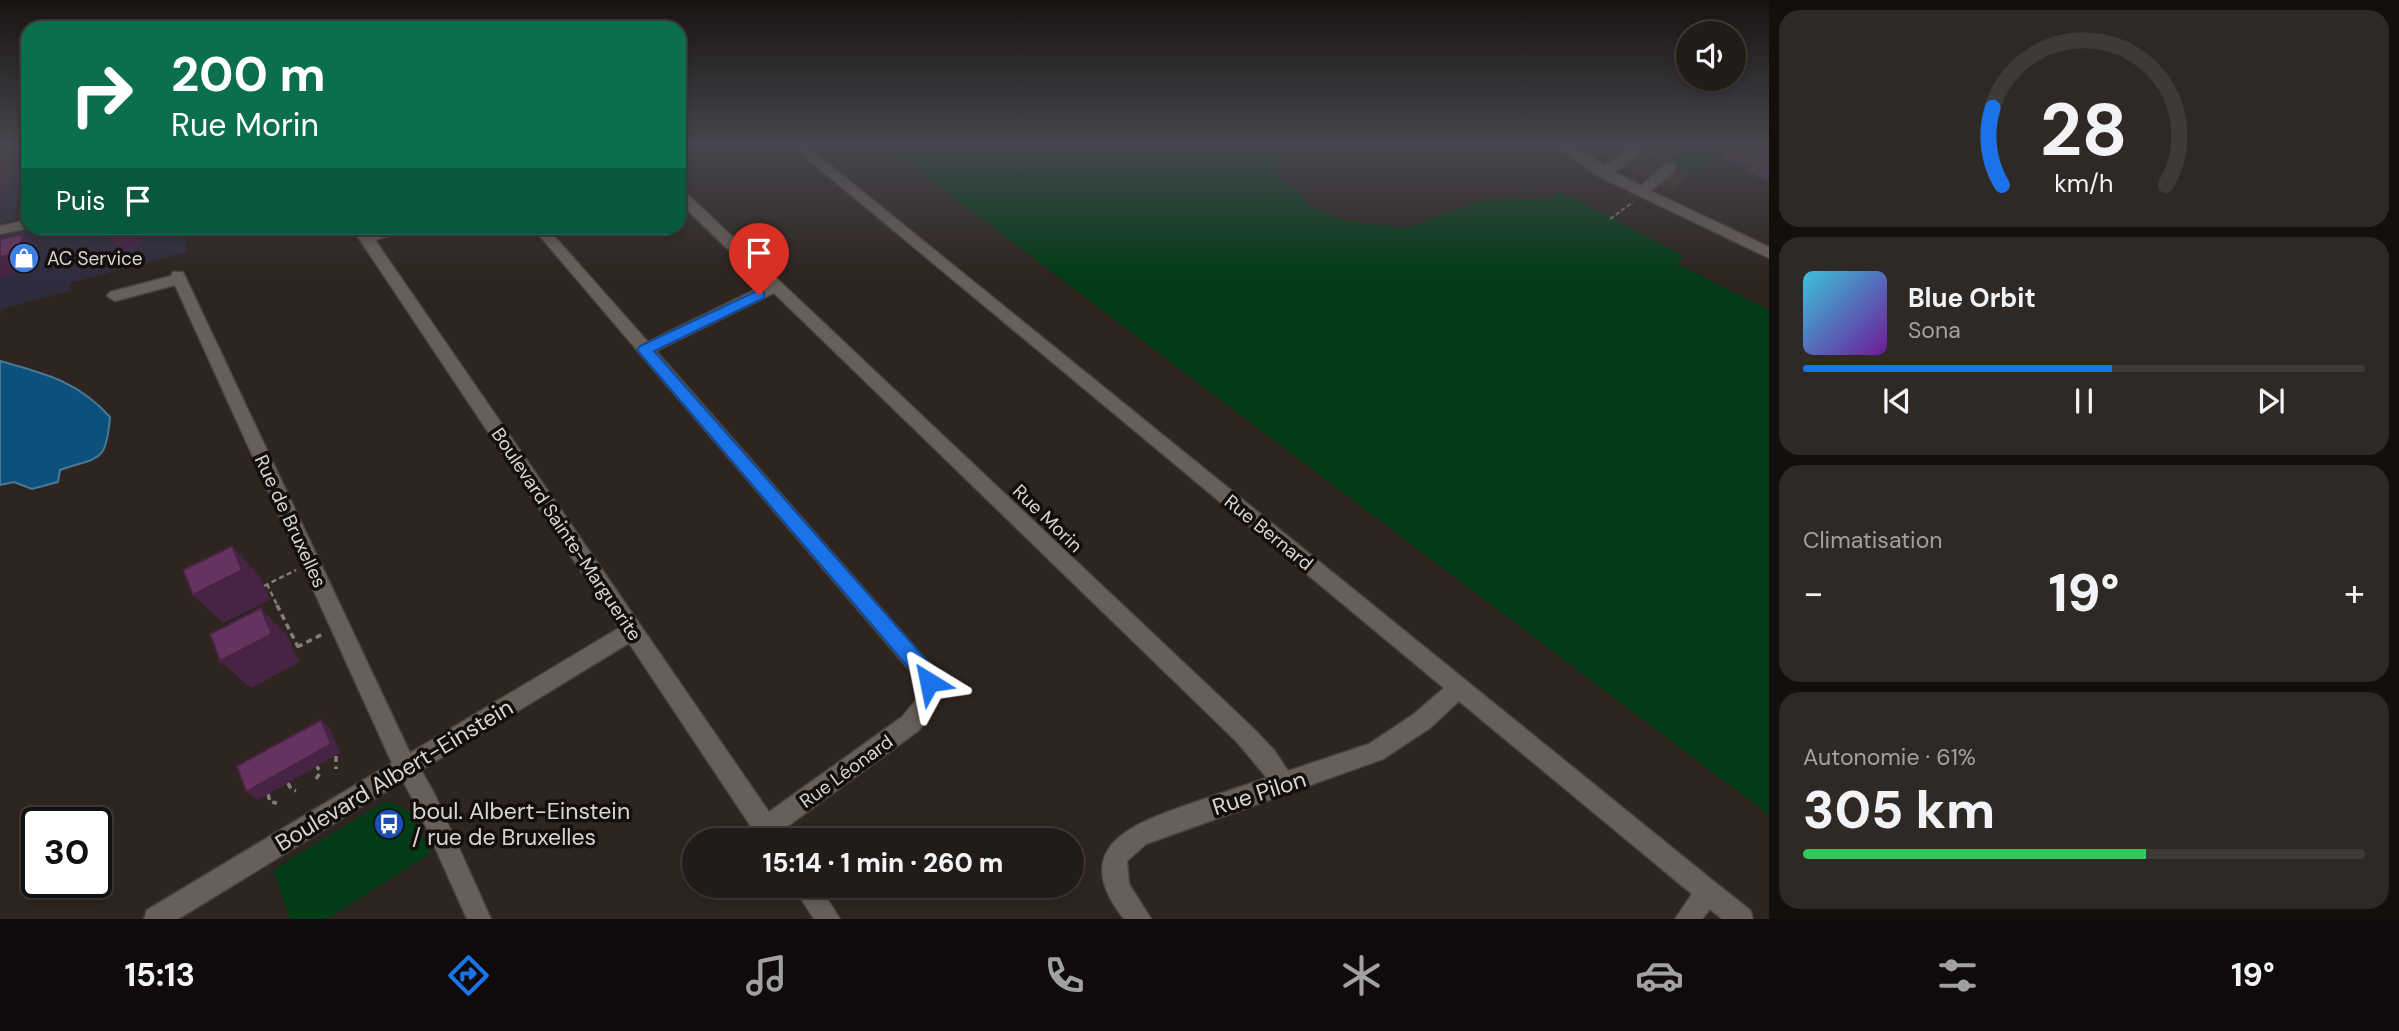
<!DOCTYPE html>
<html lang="fr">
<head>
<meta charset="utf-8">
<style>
  :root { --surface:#221c18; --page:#2e2925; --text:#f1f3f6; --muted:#a2a1a2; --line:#3f3a37; --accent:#1a73e8 }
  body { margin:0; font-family:"DM Sans",sans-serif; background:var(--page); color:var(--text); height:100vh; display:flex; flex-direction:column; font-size:26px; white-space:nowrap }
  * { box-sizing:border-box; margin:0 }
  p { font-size:23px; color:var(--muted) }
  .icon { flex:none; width:38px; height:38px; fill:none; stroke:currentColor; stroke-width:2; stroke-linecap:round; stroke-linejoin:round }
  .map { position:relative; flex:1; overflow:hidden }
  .panel { display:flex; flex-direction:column; gap:10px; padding:10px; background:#130f0d; width:630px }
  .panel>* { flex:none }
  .hud { position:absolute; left:21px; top:21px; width:665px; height:214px; border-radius:21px; box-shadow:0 4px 10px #0003,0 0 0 2px var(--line); background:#0b6e4f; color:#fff; overflow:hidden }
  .buttons { position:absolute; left:1676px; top:21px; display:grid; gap:14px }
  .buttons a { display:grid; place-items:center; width:70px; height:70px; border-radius:50%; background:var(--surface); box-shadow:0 4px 10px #0003,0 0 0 2px var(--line); font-size:35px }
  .speed { position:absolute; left:21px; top:807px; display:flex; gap:14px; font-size:35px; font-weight:700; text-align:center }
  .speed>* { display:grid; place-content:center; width:91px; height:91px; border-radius:50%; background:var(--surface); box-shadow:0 4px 10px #0003,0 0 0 2px var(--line); line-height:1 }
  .speed .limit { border:4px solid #111; border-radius:10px; background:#fff; color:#111 }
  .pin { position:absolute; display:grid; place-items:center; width:60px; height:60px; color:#fff; margin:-72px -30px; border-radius:50% 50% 50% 0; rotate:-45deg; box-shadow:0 0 7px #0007 }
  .pin .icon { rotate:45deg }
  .me { position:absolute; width:77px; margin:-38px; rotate:325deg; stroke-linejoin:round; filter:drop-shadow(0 0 5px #0008) }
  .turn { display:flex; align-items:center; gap:24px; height:147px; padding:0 35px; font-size:32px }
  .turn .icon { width:91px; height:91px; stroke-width:2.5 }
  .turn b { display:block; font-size:49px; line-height:60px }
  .then { display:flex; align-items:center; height:66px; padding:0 35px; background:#0003; gap:14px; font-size:26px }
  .big { font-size:52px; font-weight:800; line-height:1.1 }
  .panel .widget { flex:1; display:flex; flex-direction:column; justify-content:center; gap:10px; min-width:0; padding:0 24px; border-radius:21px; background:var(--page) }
  .panel .dial { align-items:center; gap:0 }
  .dial svg { height:182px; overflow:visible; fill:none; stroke:var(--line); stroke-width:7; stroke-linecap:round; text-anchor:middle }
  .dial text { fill:var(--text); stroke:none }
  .song { display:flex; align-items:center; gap:21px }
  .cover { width:84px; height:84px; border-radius:10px; background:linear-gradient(135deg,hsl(190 70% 55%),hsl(280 70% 35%)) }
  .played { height:7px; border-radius:4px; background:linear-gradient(90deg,var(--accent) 55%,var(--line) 55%) }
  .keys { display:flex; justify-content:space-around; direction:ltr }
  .heat { display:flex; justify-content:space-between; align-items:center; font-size:38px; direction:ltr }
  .charge { height:10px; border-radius:5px; background:linear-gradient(90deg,#34c759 61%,var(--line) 0) }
  .trip { position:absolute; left:682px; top:828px; width:402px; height:70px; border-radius:35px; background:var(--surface); box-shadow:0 4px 10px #0003,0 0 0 2px var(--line); font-weight:800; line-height:70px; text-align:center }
  .tabs { display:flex; height:112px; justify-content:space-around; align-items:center; background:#0e0b0a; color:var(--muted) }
  .tabs .icon { width:49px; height:49px }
  .tabs .active { color:var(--accent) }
  .tabs b { font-size:32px; color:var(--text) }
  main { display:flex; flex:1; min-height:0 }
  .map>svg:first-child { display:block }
</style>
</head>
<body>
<main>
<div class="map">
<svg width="1769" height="919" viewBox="0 0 1769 919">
  <rect width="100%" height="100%" fill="#2e2520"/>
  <polygon fill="#3c2d25" points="1587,145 1728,145 1670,191 1613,163"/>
  <g fill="#2f2c3d">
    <polygon points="28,146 28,159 14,220 0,224 0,147"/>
    <polygon points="38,228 185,228 187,252 70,283 70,291 4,308 0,316 0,236"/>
  </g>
  <g fill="#033d17">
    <polygon points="884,145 1298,145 1285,150 1273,174 1303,194 1308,205 1341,220 1408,228 1480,201 1551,198 1562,192 1684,256 1676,263 1769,310 1769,815"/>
    <polygon points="1688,145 1728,145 1694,172 1668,160 1677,156 1675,155"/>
    <polygon points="391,802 400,806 408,812 412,810 430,854 327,919 290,919 273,870 382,803"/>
  </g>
  <path fill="#0c517c" stroke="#4a7996" stroke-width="2" d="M0 361C45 374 78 381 110 417 106 464 100 456 60 470L58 482 32 489 14 482 0 485Z"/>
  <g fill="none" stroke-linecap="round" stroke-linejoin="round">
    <g stroke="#49423e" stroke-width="3">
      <g id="minor">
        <path d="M791 145H805L1717 884 1750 910 1753 919H1722L1710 909 1702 919H1675L1692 894 1459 701 1430 728 1383 759 1146 844 1127 861 1129 884 1151 919H1124C1068 848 1131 824 1190 804 1216 795 1242 786 1267 778L1237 742 774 293 656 351 934 669C945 694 935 713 918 731L781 831 786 840H760L629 643 421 770 434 793 491 919H467L418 809 403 781 178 919H144L147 910 392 763 175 285 115 301 107 296 110 292 171 276 173 272H183L410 753 619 628 352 228H366L369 233 387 228H408L406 231 375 240 769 812 902 717 917 699 918 680 533 228H547L648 342 765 285 679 202V190L684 191 1253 728 1274 750 1288 771 1369 744 1414 714 1444 688Z"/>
        <polygon points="1557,145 1572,145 1605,166 1630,148 1640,148 1640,154 1614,172 1641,186 1665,164 1675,164 1675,170 1651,191 1769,247 1769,258 1598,176"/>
        <polygon points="1748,145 1769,147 1769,156 1749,148"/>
        <polygon points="28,220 28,228 31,228 0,234 0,226"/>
        <polygon points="793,886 819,886 840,919 814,919"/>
      </g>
    </g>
    <polyline stroke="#857d79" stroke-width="2" stroke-dasharray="4.5 2.5" stroke-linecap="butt" points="1610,219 1633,202"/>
    <g stroke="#857d79" stroke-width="2.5" stroke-dasharray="5 3.5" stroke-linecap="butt">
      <polyline points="267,584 278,607"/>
      <polyline points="264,586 296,570"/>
    </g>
    <g stroke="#857d79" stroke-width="3.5" stroke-dasharray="6 4.5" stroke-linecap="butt">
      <polyline points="277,605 298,647"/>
      <polyline points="297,647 325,633"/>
      <polyline points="336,756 336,769"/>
      <polyline points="316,779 320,773 317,766"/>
      <polyline points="288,783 291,789 296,791"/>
      <polyline points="268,794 270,802 277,803"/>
    </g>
    <use href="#minor" fill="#695f59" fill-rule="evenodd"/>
  </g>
  <g fill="#582c53">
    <polygon points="1640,145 1688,145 1683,148 1678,156 1665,162 1637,149"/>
    <polygon points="1731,146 1763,149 1754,160 1744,167 1722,158"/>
    <polygon points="1769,149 1769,181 1746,171 1756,159"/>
  </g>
  <g fill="#472443">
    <polygon points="0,145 14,162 12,170 4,172 10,179 5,198 0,199"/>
    <polygon points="1677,145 1688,145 1683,148 1678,156 1665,162"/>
    <polygon points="1763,149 1754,160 1744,167 1753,156"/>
    <polygon points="102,228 145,228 145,232 137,233 140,238 139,248 120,252"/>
    <polygon points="23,234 38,251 34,270 0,277 0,257"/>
    <polygon points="232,546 260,576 270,600 223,623 193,595"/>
    <polygon points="261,608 288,636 299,662 251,688 220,661"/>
    <polygon points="321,720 330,729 340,753 258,800 246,792"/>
  </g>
  <g fill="#663360" stroke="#472443" stroke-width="2">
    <polygon points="1732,145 1755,145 1763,149 1753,156 1731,146"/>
    <polygon points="1769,149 1769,165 1756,159"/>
    <polygon points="23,234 19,253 0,257 0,239"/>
    <polygon points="232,546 242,570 193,595 183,570"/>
    <polygon points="261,608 272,634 220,661 210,634"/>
    <polygon points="321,720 331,744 246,792 237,766"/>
  </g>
  <linearGradient id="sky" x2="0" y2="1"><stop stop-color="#191412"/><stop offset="0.53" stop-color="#46464e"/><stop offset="1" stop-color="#46464e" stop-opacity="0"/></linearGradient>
  <rect width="1769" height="274" fill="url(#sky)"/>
  <polygon fill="#1a73e8" stroke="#114b97" stroke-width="2" points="759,290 764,291 764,298 654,351 929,663 939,682 936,689 929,691 923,689 915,675 637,350 640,346"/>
  <defs>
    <g id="shop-disc" transform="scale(1.575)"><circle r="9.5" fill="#3f7fe0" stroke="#130f0d"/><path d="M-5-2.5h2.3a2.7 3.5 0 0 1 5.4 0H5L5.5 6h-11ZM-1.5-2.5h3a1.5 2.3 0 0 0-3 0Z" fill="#fff"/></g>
    <g id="bus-disc" transform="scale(1.575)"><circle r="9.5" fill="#1a4fb4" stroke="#130f0d"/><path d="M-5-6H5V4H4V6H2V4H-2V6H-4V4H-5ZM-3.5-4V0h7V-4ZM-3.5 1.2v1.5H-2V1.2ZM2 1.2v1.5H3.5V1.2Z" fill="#fff"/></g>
  </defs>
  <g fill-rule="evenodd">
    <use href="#shop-disc" x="24" y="258"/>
    <use href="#bus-disc" x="389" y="824"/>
  </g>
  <g text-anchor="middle" stroke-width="7" stroke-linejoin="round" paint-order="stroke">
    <g font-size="19" fill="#dbd5d1" stroke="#130f0d" text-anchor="start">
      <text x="47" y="265">AC Service</text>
    </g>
    <g font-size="19" fill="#dbd5d1" stroke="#130f0d">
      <text transform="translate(1048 518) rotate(44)" y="7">Rue Morin</text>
      <text transform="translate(291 521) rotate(65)" y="7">Rue de Bruxelles</text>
      <text transform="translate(1269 532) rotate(39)" y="7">Rue Bernard</text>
      <text transform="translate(567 534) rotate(56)" y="7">Boulevard Sainte-Marguerite</text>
      <text transform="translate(846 771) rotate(-36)" y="7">Rue Léonard</text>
    </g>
    <g font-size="23" fill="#dbd5d1" stroke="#130f0d">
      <text transform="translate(394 775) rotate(-31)" y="8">Boulevard Albert-Einstein</text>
      <text transform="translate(1259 793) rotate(-18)" y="8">Rue Pilon</text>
    </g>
    <g font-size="23" fill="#dbd5d1" stroke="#130f0d" text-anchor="start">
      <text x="412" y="819">boul. Albert-Einstein<tspan x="412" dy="26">/ rue de Bruxelles</tspan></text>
    </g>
  </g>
</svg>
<div class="buttons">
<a><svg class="icon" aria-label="sound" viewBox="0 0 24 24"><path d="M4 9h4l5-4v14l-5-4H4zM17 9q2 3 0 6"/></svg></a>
</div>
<div class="speed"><div class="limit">30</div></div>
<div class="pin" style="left:759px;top:295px;background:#d93025"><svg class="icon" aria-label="arrive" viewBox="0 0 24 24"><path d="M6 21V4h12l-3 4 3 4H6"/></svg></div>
<svg class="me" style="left:929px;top:682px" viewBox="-20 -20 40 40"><path d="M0-17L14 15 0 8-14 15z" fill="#1a73e8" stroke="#fff" stroke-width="4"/></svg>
<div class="trip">15:14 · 1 min · 260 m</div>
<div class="hud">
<div class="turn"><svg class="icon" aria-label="right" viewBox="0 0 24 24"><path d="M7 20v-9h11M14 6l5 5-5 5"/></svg><div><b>200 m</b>Rue Morin</div></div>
<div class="then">Puis<svg class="icon" aria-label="arrive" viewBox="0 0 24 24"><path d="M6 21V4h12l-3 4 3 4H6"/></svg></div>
</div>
</div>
<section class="panel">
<div class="widget dial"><svg viewBox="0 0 100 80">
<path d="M14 69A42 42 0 1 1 86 69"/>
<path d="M14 69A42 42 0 0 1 10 35" stroke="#1a73e8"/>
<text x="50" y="56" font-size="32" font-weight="700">28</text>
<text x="50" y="72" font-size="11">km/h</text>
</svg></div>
<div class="widget">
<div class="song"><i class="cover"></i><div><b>Blue Orbit</b><p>Sona</p></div></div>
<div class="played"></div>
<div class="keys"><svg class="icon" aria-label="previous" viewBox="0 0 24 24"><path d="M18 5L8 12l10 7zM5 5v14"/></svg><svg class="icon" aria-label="pause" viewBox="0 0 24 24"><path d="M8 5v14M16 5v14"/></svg><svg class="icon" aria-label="next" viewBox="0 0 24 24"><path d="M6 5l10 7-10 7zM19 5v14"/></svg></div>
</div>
<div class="widget"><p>Climatisation</p>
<div class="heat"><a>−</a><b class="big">19°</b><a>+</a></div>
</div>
<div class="widget"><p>Autonomie · 61%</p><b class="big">305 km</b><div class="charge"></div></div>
</section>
</main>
<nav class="tabs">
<b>15:13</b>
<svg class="icon active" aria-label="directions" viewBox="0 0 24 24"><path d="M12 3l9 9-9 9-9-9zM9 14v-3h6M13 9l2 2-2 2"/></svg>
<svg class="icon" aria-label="music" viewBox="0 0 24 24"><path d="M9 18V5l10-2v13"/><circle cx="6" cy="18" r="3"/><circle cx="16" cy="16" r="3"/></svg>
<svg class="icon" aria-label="phone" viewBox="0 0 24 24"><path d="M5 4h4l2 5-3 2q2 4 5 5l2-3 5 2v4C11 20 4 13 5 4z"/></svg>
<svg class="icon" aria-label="climate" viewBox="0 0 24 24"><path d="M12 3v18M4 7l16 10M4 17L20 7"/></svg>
<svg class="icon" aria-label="car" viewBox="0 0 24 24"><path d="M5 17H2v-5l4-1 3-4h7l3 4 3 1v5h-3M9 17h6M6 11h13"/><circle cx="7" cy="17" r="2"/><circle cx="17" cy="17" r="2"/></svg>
<svg class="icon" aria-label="filters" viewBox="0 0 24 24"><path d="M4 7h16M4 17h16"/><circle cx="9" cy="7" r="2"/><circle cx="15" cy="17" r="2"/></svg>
<b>19°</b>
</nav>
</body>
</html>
